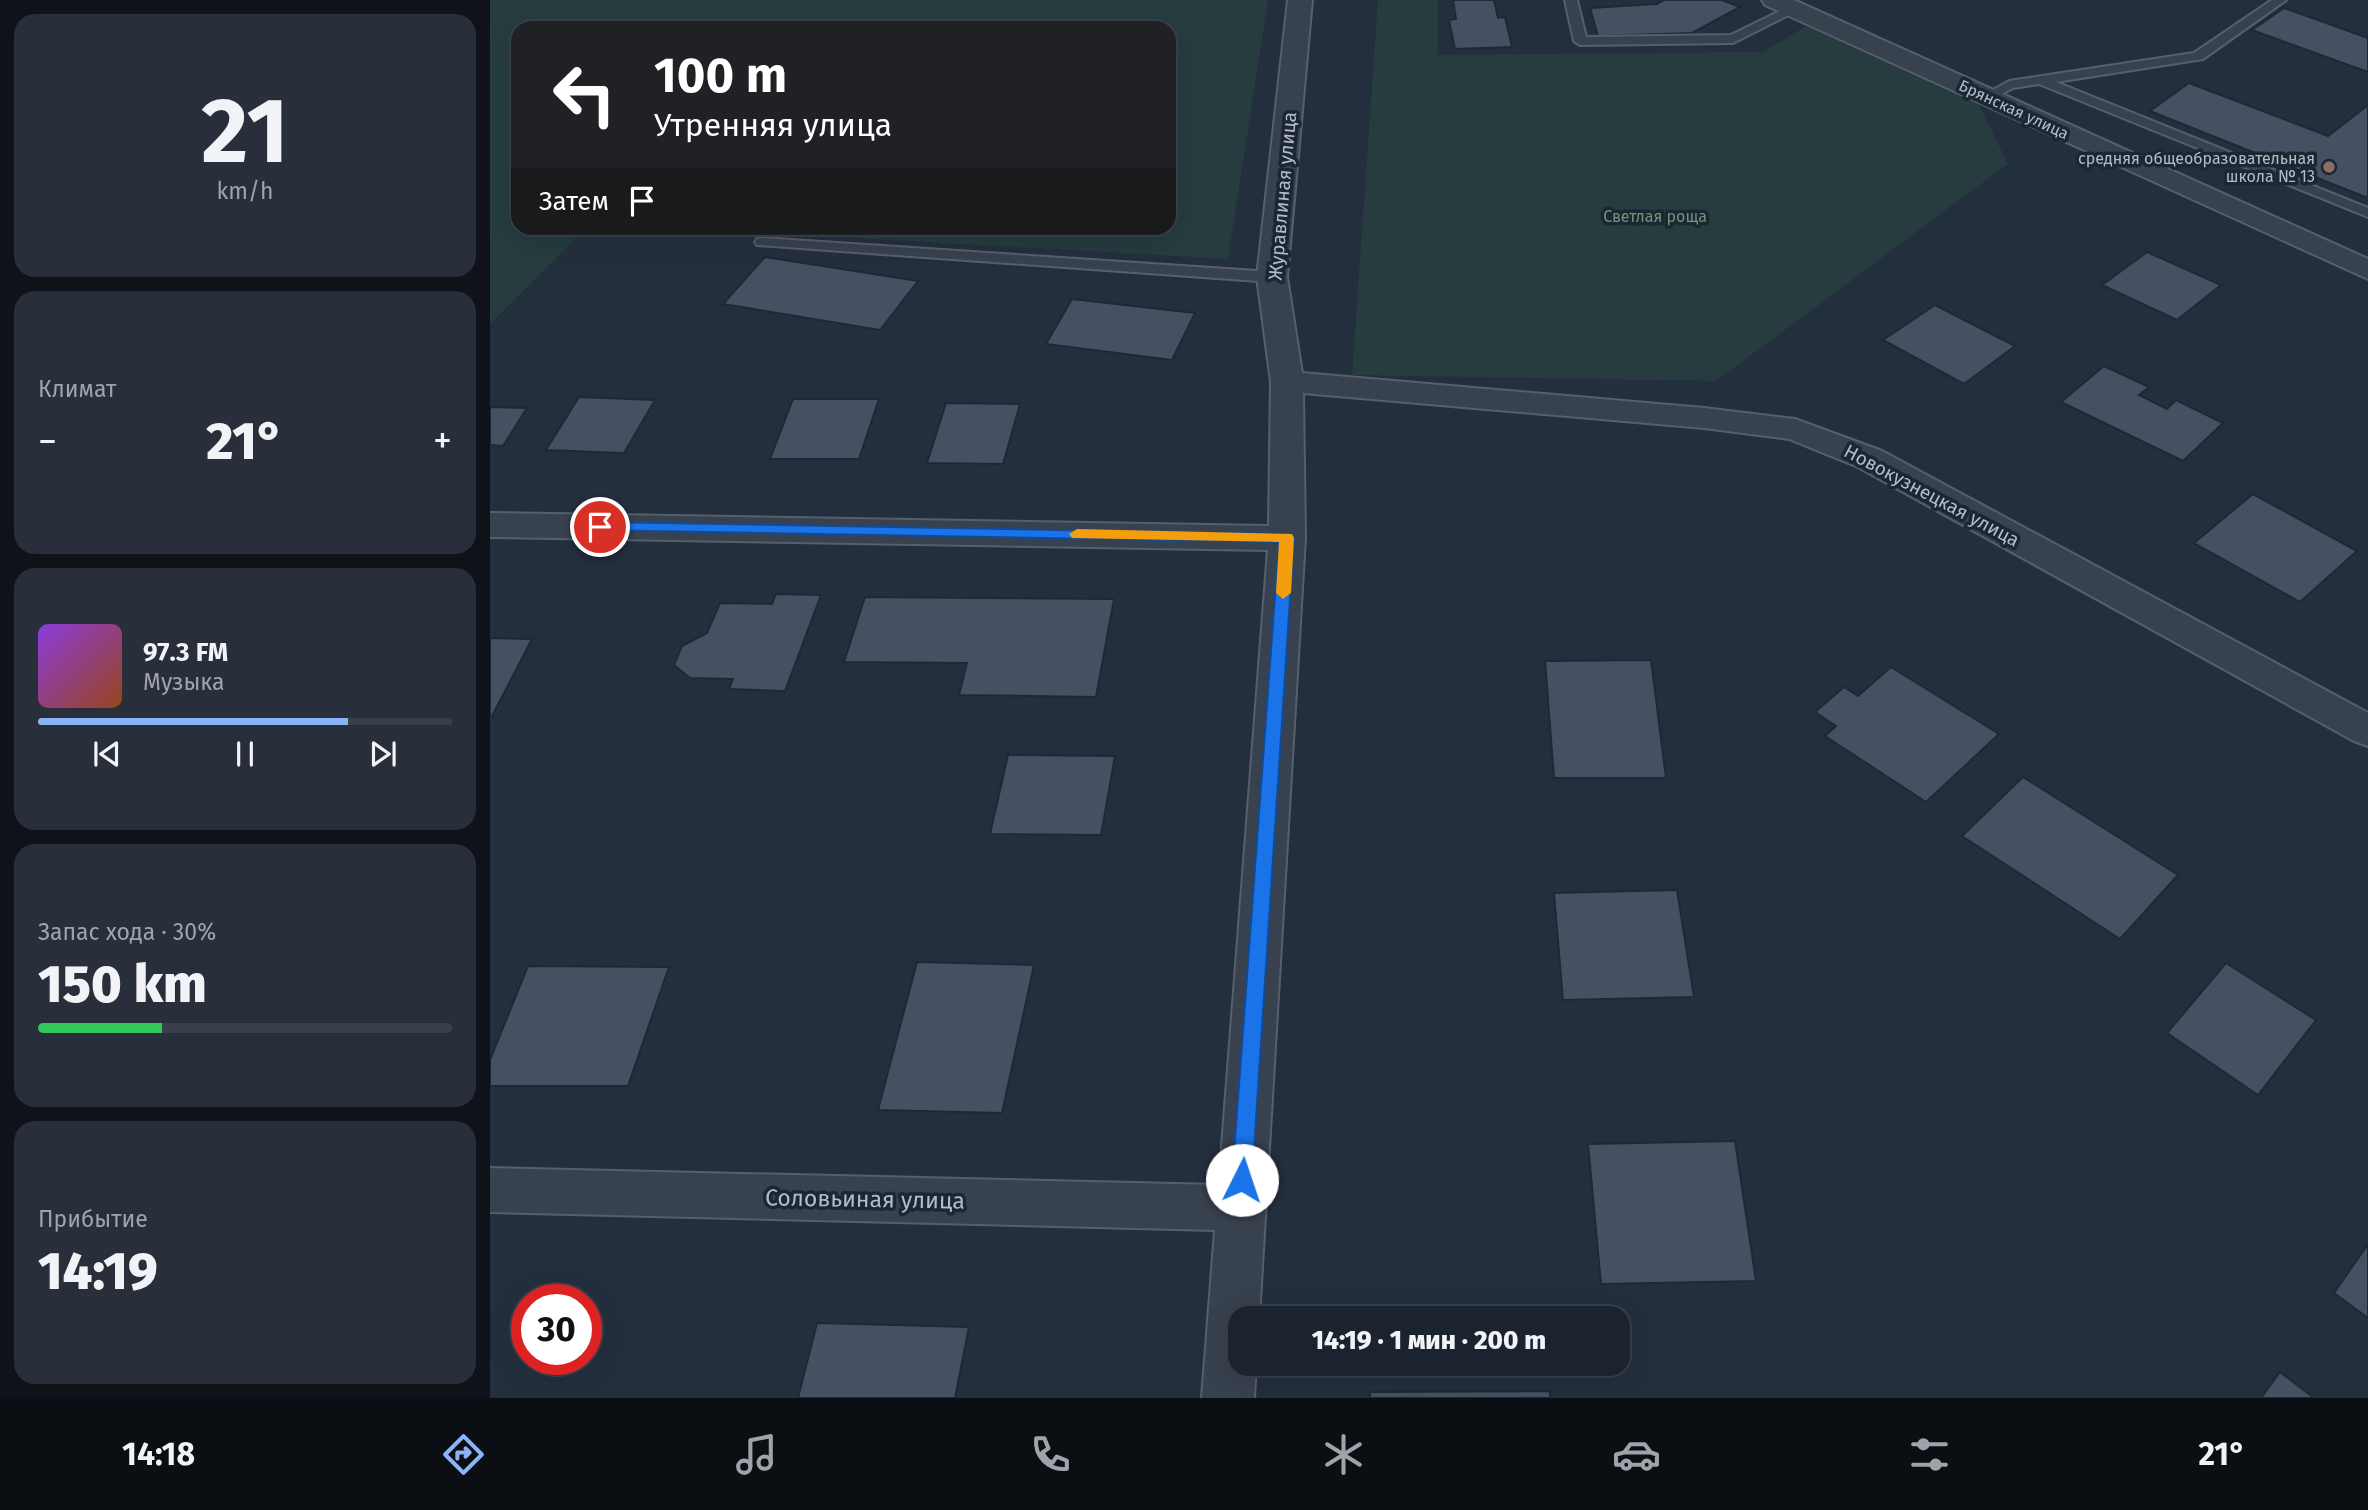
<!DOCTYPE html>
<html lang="ru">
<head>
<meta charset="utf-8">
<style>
  :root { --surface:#1b232e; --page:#282f3a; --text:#f1f3f6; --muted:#a0a4aa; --line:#39404a; --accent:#8ab4f8 }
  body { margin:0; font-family:"Fira Sans",sans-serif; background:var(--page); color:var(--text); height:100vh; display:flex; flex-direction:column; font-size:26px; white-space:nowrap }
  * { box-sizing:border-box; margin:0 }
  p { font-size:23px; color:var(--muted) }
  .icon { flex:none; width:38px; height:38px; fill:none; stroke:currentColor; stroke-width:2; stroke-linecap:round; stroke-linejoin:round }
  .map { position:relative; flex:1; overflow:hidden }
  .drawer { display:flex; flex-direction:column; gap:14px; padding:14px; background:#0f1319; width:490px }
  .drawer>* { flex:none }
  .banner { position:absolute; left:21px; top:21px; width:665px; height:214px; border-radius:21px; box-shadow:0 7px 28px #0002,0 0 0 2px var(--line); background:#202124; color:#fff; overflow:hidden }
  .speed { position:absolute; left:21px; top:1284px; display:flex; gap:14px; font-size:35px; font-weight:700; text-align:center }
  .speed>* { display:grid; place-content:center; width:91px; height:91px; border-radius:50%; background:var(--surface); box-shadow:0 7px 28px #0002,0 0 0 2px var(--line); line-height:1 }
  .speed .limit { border:10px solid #d22; background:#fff; color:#111 }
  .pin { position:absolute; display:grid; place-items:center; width:60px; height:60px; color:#fff; margin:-30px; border:4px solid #fff; border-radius:50%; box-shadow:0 2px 7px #0007 }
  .me { position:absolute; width:77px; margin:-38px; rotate:4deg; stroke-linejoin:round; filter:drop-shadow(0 0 5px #0008) }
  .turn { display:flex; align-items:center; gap:24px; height:147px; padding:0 28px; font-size:32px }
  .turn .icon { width:91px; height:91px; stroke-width:2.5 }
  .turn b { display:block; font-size:49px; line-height:60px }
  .then { display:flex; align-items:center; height:66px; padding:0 28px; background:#0003; gap:14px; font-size:26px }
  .big { font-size:52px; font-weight:800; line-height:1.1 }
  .drawer .tile { flex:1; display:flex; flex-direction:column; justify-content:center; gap:10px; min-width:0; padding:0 24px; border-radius:21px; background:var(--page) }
  .drawer .dial { align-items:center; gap:0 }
  .dial b { font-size:91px; line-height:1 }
  .song { display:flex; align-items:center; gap:21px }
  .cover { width:84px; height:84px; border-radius:10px; background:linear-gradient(135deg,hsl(270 70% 55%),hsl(20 70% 35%)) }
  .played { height:7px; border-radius:4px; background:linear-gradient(90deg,var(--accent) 75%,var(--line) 75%) }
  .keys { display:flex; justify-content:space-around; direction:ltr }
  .heat { display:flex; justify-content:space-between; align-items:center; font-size:38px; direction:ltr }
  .charge { height:10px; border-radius:5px; background:linear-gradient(90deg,#34c759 30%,var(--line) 0) }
  .trip { position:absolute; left:738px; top:1306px; width:402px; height:70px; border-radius:21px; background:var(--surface); box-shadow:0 7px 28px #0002,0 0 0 2px var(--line); font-weight:800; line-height:70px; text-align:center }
  .dock { display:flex; height:112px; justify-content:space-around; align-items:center; background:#0b0e12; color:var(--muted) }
  .dock .icon { width:49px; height:49px }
  .dock .selected { color:var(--accent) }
  .dock b { font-size:32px; color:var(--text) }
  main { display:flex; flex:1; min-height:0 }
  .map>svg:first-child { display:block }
</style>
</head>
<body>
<main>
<section class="drawer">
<div class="tile dial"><b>21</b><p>km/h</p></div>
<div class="tile"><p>Климат</p>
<div class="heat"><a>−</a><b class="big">21°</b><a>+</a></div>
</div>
<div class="tile">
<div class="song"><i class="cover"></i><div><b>97.3 FM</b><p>Музыка</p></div></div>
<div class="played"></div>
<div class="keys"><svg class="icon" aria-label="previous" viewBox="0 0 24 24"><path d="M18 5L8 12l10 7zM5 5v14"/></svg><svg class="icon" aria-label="pause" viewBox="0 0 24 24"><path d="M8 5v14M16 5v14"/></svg><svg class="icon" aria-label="next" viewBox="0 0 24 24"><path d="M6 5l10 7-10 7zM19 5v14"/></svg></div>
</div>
<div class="tile"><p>Запас хода · 30%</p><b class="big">150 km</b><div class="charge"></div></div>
<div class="tile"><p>Прибытие</p><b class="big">14:19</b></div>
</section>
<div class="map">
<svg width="1878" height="1398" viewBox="0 0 1878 1398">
  <rect width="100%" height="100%" fill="#242f3e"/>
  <g fill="#263c3f">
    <polygon points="0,0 778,0 738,259 189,228 679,228 679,28 28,28 28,228 118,228 89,236 0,324"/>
    <polygon points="888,0 948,0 948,55 1274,52 1316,26 1489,105 1518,164 1226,381 862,375"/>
  </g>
  <g fill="#455162" stroke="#1f2835" stroke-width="2">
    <polygon points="963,0 1004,0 1008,18 1015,17 1022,47 965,49 959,20 966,19"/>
    <polygon points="1174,0 1232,0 1250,7 1202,33 1108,36 1100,8 1167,4"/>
    <polygon points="1794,8 1878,38 1878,72 1762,30"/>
    <polygon points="1699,83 1838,136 1878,105 1878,198 1660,111"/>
    <polygon points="1657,252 1731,285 1687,320 1612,285"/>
    <polygon points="275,257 428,281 390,330 233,304"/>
    <polygon points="582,299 705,313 682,360 556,344"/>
    <polygon points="1445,305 1525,346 1474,384 1393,340"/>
    <polygon points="1614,366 1659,387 1649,395 1677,409 1686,400 1733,423 1693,461 1571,402"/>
    <polygon points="89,397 165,400 134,453 56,450"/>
    <polygon points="303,399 389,399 369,459 280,459"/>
    <polygon points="456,403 530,404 513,464 437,463"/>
    <polygon points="0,407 37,408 13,446 0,445"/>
    <polygon points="1763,494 1867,551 1810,602 1704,543"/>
    <polygon points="286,594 331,595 295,691 239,689 243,679 200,678 184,665 192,646 217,633 230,603 282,604"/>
    <polygon points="375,597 624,599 606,697 469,695 477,663 354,662"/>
    <polygon points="0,638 42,639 2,716 0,716"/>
    <polygon points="1161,660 1176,778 1064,778 1055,661"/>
    <polygon points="1401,667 1509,734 1436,802 1335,736 1346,726 1325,712 1354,687 1368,696"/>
    <polygon points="518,755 625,756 611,835 500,834"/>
    <polygon points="1533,777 1688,875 1630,939 1472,836"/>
    <polygon points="1187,890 1204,997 1073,1000 1064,893"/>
    <polygon points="427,962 544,965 512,1113 388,1110"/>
    <polygon points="1736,963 1826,1020 1768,1095 1677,1033"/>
    <polygon points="38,966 179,967 138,1086 0,1086 0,1060"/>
    <polygon points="1245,1141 1266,1281 1111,1284 1098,1144"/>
    <polygon points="1878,1244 1878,1318 1844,1293"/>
    <polygon points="327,1323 479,1327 465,1398 308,1398"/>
    <polygon points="1790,1372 1824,1398 1771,1398"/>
    <polygon points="1060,1391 1060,1398 880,1398 880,1392"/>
  </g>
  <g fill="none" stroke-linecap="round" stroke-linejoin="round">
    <g stroke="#565f6c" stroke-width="4">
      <g id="lane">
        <polygon points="1075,0 1087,0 1096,37 1241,35 1300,6 1304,5 1310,9 1243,43 1090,45 1084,41"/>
        <polygon points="1782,0 1796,0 1713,59 1566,82 1878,208 1878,217 1549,84 1523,88 1498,101 1491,97 1519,81 1704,53"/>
        <polygon points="272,238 782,272 790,277 782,282 267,245 265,242 267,239"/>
      </g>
    </g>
    <g stroke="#565f6c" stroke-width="4">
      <g id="street">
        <polygon points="798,0 822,0 797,277 812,373 1214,408 1305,419 1392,451 1878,713 1878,746 1864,741 1368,467 1299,439 1214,428 813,393 815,538 769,1318 751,1318 751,1363 766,1363 764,1398 712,1398 725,1230 0,1212 0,1168 729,1185 778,550 0,537 0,513 779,526 781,382 767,277"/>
        <polygon points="1272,0 1304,0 1878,259 1878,279 1275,5"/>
      </g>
    </g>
    <use href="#lane" fill="#38414e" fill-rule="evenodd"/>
    <use href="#street" fill="#38414e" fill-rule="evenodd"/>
  </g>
  <polygon fill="#1a73e8" stroke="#114b97" stroke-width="2" points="110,522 802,534 804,538 762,1180 759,1186 752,1189 745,1186 742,1180 789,542 105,530 103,527 105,523"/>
  <polygon fill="#f59e0b" points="587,529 802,534 804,538 801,593 793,599 786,593 789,542 582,538 579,534"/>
  <circle fill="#8d6e63" stroke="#1d2633" stroke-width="2.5" cx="1839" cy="167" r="7"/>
  <g text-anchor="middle" stroke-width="7" stroke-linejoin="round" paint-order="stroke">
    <g font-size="16" fill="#b4bcc9" stroke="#1d2633">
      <text transform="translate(1524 109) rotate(25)" y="6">Брянская улица</text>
    </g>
    <g font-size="16" fill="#b4bcc9" stroke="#1d2633" text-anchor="end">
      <text x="1825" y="164">средняя общеобразовательная<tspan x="1825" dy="18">школа № 13</tspan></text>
    </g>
    <g font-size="16" fill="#6b9a76" stroke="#1d2633">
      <text x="1165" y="222">Светлая роща</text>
    </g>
    <g font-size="19" fill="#b4bcc9" stroke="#1d2633">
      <text transform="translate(792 196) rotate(-85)" y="7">Журавлиная улица</text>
      <text transform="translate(1442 495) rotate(28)" y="7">Новокузнецкая улица</text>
    </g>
    <g font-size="23" fill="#b4bcc9" stroke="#1d2633">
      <text transform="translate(375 1199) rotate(1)" y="8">Соловьиная улица</text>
    </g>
  </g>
</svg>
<div class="speed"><div class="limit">30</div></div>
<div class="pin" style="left:110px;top:527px;background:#d93025"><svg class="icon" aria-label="arrive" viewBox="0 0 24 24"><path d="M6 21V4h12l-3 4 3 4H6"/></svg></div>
<svg class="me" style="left:752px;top:1180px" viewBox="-20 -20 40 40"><circle r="19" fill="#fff"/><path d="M0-13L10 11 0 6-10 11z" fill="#1a73e8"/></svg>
<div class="trip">14:19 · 1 мин · 200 m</div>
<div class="banner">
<div class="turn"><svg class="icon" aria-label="left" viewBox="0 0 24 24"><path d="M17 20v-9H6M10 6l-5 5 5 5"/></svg><div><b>100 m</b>Утренняя улица</div></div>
<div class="then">Затем<svg class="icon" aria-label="arrive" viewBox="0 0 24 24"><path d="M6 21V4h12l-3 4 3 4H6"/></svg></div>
</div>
</div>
</main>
<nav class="dock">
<b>14:18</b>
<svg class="icon selected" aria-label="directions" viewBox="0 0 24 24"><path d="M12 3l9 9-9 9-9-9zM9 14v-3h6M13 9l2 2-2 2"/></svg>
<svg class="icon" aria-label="music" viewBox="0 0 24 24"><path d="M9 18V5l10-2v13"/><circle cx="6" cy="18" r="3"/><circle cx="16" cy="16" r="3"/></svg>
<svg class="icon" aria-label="phone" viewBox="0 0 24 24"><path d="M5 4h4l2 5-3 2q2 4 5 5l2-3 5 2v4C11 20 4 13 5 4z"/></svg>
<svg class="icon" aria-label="climate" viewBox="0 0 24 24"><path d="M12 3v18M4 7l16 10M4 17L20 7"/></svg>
<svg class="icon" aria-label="car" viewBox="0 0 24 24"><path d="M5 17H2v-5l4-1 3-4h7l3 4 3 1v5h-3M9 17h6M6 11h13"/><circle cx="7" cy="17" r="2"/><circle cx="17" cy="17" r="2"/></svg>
<svg class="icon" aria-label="filters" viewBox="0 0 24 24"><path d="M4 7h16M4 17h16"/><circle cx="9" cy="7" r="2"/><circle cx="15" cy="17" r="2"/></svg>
<b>21°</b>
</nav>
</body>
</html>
